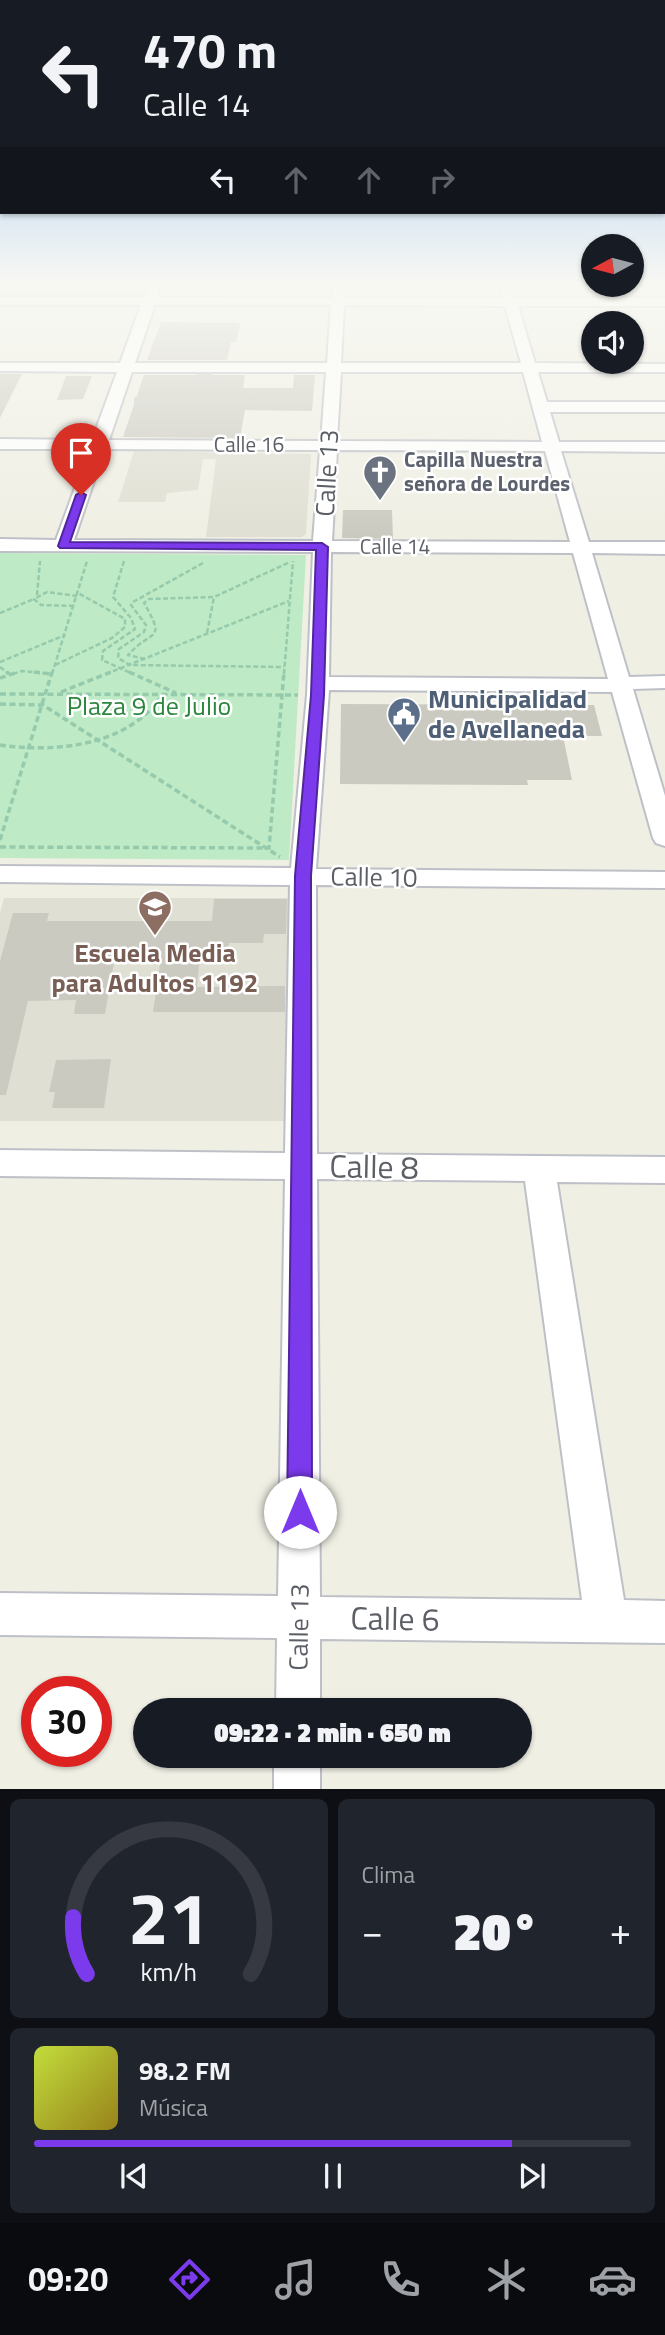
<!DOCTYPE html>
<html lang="es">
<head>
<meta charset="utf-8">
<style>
  :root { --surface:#171b24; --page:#20242c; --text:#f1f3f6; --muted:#9ea1a6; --line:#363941; --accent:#7c3aed }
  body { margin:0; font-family:"Titillium Web",sans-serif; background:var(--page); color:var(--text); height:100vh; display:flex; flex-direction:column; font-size:26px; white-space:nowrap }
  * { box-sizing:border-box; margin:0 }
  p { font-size:23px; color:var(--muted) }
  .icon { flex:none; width:38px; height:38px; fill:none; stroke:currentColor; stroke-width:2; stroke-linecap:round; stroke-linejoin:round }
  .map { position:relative; height:1789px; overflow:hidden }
  .sheet { display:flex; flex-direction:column; gap:10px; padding:10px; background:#0d0f14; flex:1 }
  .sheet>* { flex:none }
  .top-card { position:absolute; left:0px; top:0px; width:665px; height:214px; box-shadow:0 2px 5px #0004; background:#171b24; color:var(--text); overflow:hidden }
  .needle { width:46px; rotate:263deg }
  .tools { position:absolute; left:581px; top:234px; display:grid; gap:14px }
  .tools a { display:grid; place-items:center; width:63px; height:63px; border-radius:50%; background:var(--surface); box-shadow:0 2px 5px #0004; font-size:35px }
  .speed { position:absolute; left:21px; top:1676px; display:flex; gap:14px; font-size:35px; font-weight:700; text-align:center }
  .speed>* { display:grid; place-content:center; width:91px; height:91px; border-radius:50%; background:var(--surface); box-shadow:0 2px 5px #0004; line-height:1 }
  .speed .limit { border:10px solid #d22; background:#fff; color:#111 }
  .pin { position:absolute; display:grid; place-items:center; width:60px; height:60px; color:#fff; margin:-72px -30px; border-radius:50% 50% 50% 0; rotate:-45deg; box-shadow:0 0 7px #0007 }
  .pin .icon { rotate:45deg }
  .me { position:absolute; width:77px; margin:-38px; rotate:0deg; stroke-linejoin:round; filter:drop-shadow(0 0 5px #0008) }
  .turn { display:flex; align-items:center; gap:24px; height:147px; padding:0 28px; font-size:32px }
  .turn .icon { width:91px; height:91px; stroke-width:2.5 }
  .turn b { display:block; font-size:49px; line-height:60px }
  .lanes { display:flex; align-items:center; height:66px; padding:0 28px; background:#0003; justify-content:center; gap:35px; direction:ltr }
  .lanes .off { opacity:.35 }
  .big { font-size:52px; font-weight:800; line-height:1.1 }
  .sheet .widget { flex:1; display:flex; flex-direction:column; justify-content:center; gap:10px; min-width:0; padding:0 24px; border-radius:10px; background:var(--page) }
  .sheet .dial { align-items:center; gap:0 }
  .dial svg { height:182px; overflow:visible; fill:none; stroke:var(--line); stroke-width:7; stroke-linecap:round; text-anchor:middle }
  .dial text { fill:var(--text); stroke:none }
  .song { display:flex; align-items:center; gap:21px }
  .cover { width:84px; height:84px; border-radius:10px; background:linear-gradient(135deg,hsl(70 70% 55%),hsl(50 70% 35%)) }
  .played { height:7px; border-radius:4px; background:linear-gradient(90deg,var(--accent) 80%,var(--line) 80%) }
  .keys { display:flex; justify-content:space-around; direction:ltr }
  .heat { display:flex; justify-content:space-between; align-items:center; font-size:38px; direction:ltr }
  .sheet .tiles { flex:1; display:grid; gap:10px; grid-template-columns:1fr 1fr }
  .widget:last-child { grid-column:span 2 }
  .trip { position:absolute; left:133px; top:1698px; width:399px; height:70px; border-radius:35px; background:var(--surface); box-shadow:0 2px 5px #0004; font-weight:800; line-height:70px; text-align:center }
  .tab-bar { display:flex; height:112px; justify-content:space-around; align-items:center; background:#090b0e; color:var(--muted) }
  .tab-bar .icon { width:49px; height:49px }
  .tab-bar .selected { color:var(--accent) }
  .tab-bar b { font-size:32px; color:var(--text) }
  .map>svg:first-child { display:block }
</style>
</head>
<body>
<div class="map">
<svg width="665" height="1789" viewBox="0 0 665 1789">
  <rect width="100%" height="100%" fill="#f0efe4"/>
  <g fill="#e0dfd3">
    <polygon points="134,451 311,454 306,534 302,537 206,537 216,459 203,459 198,490 167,493 165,502 118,502"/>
    <polygon points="4,898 291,898 285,1121 0,1121 0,913"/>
  </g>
  <polygon fill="#beeac5" points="0,553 306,555 289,860 0,858"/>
  <g fill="#cbcac1">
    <polygon points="161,322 239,323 240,327 236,342 231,342 227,360 147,360"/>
    <polygon points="0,374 22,374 0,418"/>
    <polygon points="144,375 245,375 243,388 293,388 294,375 315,375 312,411 245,410 240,438 123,437"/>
    <polygon points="66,376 92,376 83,399 57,400"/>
    <polygon points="343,510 392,510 393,539 342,538"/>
    <polygon points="341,704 594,705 602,736 563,736 572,780 527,780 528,785 340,784"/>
    <polygon points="214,899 287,899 286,934 264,934 263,943 229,943 228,954 200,955 197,987 285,986 285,1012 153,1012 162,951 116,951 105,1014 74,1014 76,1000 28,1001 6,1095 0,1095 0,961 13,913 49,913 47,921 212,921"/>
    <polygon points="111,1059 104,1108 52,1108 55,1092 49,1092 56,1060"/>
  </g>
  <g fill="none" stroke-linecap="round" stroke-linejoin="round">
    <g stroke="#cbcbc4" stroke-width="15" stroke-dasharray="15 7" stroke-linecap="butt">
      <polyline points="203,380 205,372"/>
      <polyline points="134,405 164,405"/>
    </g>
    <g stroke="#bec0c7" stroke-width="4">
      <g id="minor">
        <path d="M149 286H159L157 297 332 298 333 286H345V298H502L501 286H511L515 298H665V306H518L535 363 665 364V372H538L547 402H665V412H550L559 442H665V452L561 451 589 542H665V554L592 553 629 677 665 676V688L633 689 665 796V846L656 843 653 838 612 692 329 690 316 869 665 872V888L316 885 317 1154 665 1157V1183L557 1182 624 1600 665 1601V1643L320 1639V1710H276L277 1638 0 1635V1593L278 1596 285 1179 0 1176V1150L285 1153 290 885 0 882V866L291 868 307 695 313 552 0 551V539L56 540 89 449H0V439L92 440 117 372 0 371V363H120L141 305H0V297H144ZM155 305H331L327 363H135ZM344 305 505 306 521 363H341ZM132 372H326L321 441 109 440ZM341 372H523L542 442 337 441ZM105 449 320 450 313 541 74 540ZM337 450 545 451 570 542 332 541ZM331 552 573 553 608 679 329 677ZM317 1179 525 1181 582 1600 320 1597Z"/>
        <rect x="274" y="1755" width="46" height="34"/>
      </g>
    </g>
    <g stroke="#95caac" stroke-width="2.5" stroke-dasharray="5 2.5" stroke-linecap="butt">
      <polyline points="124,561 113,597 131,618 135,629 103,651 102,660 133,674"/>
      <polyline points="203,563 133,602 131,605 146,625 144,632 119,649 118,658 130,665 284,667"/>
      <polyline points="37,595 40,561"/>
      <polyline points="74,606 41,605 34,599 47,592 77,596"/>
      <polyline points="0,613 34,599"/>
      <polyline points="207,633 214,597"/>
      <path d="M145 659 128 655C152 628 167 643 144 603L149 599 214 597 290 562"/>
      <polyline points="0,662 65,635"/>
      <polyline points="55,665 112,638 125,627 125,619 78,593"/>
      <polyline points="0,667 9,674"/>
      <polyline points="13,674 22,671 51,674"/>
      <polyline points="52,674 87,561"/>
      <polyline points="106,674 289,601"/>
      <polyline points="284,674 293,561"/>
    </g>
    <g stroke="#95caac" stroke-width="3.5" stroke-dasharray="6 3.5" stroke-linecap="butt">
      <polyline points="7,672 9,674"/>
      <polyline points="34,672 52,674"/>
      <polyline points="129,672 176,693"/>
      <polyline points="0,678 18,672"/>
      <polyline points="61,692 111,672"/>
      <polyline points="0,694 298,695"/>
      <polyline points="0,704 43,705 280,857"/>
      <path d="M0 745C57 753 129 746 163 694"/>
      <polyline points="0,840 52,672"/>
      <polyline points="0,847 269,848 284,672"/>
    </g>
    <use href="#minor" fill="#fff" fill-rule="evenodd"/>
  </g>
  <linearGradient id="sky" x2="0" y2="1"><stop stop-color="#8dbdf1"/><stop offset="0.53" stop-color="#f8f8f3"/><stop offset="1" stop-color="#f8f8f3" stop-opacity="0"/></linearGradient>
  <rect width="665" height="537" fill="url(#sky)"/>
  <polygon fill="#7c3aed" stroke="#51269a" stroke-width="2" points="81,492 86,495 70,542 322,543 328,547 324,695 311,876 312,1512 308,1520 300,1523 291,1520 287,1512 295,876 311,695 316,550 60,548 58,546 76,495"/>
  <defs>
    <g id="church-pin" transform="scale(1.75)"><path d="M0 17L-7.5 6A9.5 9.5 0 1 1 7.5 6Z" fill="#6b7280" stroke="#fff"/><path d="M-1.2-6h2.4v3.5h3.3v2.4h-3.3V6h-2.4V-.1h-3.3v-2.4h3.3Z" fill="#fff"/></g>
    <g id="civic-pin" transform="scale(1.75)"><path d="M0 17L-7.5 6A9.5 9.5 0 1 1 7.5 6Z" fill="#5c6f8a" stroke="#fff"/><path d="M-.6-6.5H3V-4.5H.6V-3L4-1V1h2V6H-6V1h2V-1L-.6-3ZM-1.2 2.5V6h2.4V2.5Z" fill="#fff"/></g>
    <g id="school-pin" transform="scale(1.75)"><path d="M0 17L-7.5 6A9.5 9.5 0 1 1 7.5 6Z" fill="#8d6e63" stroke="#fff"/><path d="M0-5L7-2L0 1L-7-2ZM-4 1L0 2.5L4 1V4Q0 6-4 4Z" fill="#fff"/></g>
  </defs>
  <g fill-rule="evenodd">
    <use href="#church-pin" x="380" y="472"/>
    <use href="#civic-pin" x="404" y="714"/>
    <use href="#school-pin" x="155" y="907"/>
  </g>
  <g text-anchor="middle" stroke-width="5" stroke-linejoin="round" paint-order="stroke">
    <g font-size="21" fill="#5c5f66" stroke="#fff">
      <text x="249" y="452">Calle 16</text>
      <text x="395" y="554">Calle 14</text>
    </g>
    <g font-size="21" font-weight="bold" fill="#5b616d" stroke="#fff" text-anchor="start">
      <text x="404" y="467">Capilla Nuestra<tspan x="404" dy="24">señora de Lourdes</tspan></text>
    </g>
    <g font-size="26" fill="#5c5f66" stroke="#fff">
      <text transform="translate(327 473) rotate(-87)" y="9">Calle 13</text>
      <text transform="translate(374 877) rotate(1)" y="9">Calle 10</text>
      <text transform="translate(299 1627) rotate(-89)" y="9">Calle 13</text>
    </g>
    <g font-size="26" font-weight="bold" fill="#4e5e75" stroke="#fff" text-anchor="start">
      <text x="428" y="708">Municipalidad<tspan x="428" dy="30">de Avellaneda</tspan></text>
    </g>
    <g font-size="26" fill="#2c863d" stroke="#fff">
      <text x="149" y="715">Plaza 9 de Julio</text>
    </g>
    <g font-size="26" font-weight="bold" fill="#785e54" stroke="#fff">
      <text x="155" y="962">Escuela Media<tspan x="155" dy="30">para Adultos 1192</tspan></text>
    </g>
    <g font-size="32" fill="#5c5f66" stroke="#fff">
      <text transform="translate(374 1167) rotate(1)" y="11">Calle 8</text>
      <text transform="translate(395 1619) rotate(1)" y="11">Calle 6</text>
    </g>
  </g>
</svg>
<div class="tools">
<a><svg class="needle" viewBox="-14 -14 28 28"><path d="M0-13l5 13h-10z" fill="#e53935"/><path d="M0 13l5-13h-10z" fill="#9ea1a6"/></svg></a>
<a><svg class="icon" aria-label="sound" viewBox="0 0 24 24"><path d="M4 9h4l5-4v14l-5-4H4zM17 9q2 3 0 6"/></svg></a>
</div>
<div class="speed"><div class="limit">30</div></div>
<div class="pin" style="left:81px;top:495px;background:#d93025"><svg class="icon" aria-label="arrive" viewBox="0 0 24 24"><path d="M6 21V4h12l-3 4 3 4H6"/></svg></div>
<svg class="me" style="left:300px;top:1512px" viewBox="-20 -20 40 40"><circle r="19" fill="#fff"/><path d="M0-13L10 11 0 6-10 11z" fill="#7c3aed"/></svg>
<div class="trip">09:22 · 2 min · 650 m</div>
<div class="top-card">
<div class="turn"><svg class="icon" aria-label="left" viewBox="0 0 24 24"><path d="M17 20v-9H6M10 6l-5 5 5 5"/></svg><div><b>470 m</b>Calle 14</div></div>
<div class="lanes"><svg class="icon" aria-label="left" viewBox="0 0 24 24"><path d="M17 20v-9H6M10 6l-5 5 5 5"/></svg><svg class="icon off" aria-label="ahead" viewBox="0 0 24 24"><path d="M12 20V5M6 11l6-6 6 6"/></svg><svg class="icon off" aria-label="ahead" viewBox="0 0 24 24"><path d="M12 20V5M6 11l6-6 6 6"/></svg><svg class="icon off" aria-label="right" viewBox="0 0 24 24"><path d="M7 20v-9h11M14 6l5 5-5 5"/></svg></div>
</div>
</div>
<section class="sheet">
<div class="tiles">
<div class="widget dial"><svg viewBox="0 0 100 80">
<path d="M14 69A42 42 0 1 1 86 69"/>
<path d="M14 69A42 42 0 0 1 8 44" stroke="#7c3aed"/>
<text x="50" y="56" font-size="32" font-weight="700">21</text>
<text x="50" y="72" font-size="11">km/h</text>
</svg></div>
<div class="widget"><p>Clima</p>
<div class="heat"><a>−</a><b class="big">20°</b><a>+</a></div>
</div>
<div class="widget">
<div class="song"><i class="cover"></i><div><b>98.2 FM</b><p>Música</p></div></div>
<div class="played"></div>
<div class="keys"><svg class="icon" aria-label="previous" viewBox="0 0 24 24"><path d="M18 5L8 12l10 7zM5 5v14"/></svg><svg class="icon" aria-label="pause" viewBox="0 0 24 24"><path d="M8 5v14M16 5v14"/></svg><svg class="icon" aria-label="next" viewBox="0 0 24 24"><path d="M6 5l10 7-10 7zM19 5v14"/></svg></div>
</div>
</div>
</section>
<nav class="tab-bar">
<b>09:20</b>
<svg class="icon selected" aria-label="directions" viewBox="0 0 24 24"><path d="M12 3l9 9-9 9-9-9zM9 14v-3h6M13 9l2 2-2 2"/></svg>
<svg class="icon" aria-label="music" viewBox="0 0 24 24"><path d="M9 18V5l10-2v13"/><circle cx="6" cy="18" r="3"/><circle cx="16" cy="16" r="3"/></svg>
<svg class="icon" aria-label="phone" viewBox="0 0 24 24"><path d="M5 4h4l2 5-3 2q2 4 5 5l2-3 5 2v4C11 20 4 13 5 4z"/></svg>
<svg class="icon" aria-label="climate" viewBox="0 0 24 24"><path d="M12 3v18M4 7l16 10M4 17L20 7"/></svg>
<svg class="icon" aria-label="car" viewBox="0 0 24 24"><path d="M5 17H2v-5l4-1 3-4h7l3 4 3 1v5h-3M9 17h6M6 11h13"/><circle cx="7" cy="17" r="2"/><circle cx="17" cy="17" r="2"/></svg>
</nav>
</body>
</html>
